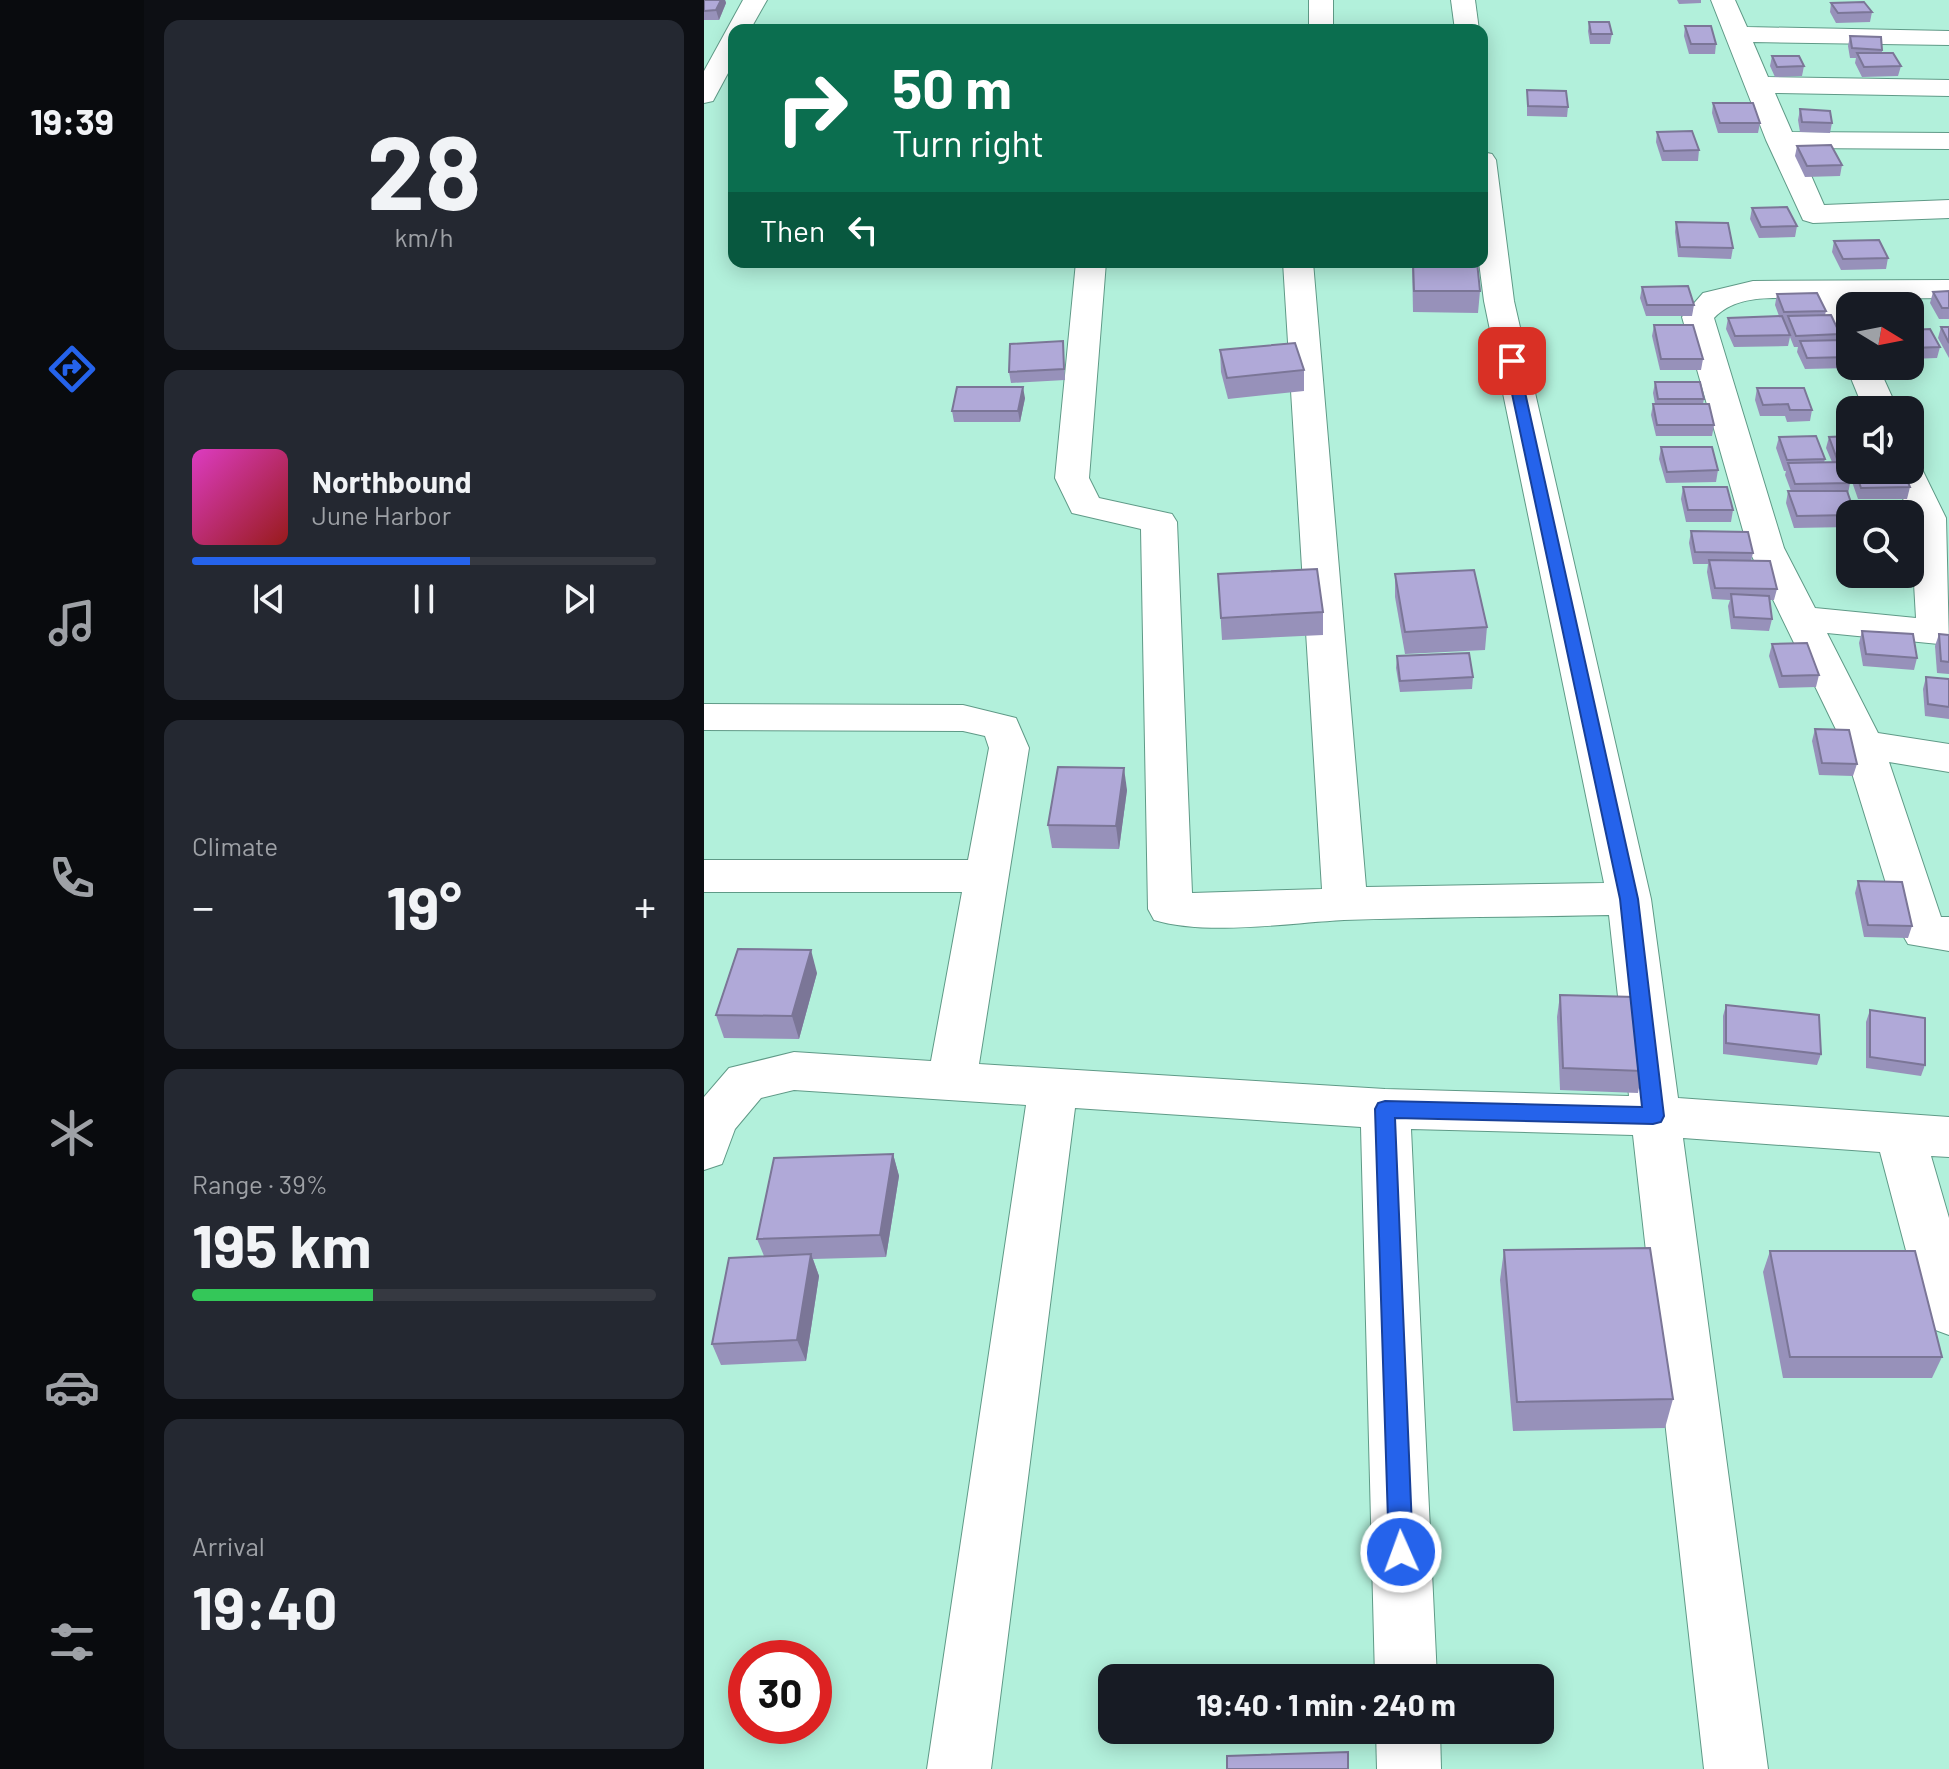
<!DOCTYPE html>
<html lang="en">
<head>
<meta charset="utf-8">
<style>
  :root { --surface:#171b24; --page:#242831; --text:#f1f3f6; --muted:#9ea1a6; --line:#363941; --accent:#2563eb }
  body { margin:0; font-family:Barlow,sans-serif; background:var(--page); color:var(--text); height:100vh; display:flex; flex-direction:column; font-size:30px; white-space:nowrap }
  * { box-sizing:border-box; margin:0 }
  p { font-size:26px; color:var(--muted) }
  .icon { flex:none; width:44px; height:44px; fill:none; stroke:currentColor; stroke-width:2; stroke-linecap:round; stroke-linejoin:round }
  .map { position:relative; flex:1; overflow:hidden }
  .sheet { display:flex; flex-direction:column; gap:20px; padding:20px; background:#0d0f14; width:560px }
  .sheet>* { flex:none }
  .hud { position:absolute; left:24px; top:24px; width:760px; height:244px; border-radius:16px; box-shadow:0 4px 20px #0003; background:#0b6e4f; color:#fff; overflow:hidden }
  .needle { width:52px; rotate:100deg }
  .buttons { position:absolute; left:1132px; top:292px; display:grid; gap:16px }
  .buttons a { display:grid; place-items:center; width:88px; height:88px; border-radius:16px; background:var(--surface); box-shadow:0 4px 20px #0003; font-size:40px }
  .speed { position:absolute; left:24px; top:1640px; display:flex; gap:16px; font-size:40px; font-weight:700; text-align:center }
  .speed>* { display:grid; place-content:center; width:104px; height:104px; border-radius:50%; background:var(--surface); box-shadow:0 4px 20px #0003; line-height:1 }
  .speed .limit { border:12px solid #d22; background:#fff; color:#111 }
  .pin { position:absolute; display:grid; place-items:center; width:68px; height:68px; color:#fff; margin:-34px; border-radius:16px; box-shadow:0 4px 12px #0006 }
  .me { position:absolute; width:88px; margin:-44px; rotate:358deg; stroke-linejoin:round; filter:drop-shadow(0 0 6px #0008) }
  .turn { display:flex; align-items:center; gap:28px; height:168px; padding:0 32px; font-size:36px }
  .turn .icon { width:104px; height:104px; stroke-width:2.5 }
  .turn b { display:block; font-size:56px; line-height:68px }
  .then { display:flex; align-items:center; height:76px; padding:0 32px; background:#0003; gap:16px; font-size:30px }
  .big { font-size:60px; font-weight:700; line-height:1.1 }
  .sheet .tile { flex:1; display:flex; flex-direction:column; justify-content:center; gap:12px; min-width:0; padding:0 28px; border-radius:16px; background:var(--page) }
  .sheet .dial { align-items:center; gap:0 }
  .dial b { font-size:104px; line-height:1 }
  .song { display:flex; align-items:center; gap:24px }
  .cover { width:96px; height:96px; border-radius:12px; background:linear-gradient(135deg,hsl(310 70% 55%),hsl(0 70% 35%)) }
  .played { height:8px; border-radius:4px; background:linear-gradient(90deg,var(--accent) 60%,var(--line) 60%) }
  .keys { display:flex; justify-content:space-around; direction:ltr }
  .heat { display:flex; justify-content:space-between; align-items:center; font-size:44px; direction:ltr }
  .charge { height:12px; border-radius:6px; background:linear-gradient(90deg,#34c759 39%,var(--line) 0) }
  .trip { position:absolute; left:394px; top:1664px; width:456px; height:80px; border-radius:16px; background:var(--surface); box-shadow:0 4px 20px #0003; font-weight:700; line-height:80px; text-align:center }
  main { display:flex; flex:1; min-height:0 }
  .dock { display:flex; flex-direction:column; width:144px; justify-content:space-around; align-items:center; background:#090b0e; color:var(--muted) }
  .dock .icon { width:56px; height:56px }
  .dock .selected { color:var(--accent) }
  .dock b { font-size:36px; color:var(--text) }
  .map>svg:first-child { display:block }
</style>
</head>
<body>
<main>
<nav class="dock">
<b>19:39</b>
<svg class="icon selected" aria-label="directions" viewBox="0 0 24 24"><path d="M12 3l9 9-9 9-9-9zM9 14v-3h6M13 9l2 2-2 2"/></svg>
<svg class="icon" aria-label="music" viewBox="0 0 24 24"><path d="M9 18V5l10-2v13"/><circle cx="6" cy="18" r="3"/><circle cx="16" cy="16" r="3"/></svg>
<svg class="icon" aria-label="phone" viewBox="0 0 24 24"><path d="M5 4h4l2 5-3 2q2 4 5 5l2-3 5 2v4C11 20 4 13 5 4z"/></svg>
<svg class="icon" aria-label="climate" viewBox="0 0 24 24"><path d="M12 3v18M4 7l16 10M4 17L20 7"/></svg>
<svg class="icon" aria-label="car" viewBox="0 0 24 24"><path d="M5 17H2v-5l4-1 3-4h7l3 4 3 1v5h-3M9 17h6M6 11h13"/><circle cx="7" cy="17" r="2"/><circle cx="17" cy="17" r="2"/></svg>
<svg class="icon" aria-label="filters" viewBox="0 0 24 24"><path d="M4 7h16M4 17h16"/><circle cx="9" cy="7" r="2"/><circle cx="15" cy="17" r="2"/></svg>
</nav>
<section class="sheet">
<div class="tile dial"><b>28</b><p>km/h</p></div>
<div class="tile">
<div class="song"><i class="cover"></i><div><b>Northbound</b><p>June Harbor</p></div></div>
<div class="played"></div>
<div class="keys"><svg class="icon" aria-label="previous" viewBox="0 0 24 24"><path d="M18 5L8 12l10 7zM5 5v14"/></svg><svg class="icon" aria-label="pause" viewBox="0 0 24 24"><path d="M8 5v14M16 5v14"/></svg><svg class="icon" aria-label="next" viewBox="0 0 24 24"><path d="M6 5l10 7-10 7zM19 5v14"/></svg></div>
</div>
<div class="tile"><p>Climate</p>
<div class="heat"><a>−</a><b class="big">19°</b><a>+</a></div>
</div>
<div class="tile"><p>Range · 39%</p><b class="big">195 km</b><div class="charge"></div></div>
<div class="tile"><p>Arrival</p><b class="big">19:40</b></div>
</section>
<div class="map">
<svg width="1245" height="1769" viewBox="0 0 1245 1769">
  <rect width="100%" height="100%" fill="#b2f0db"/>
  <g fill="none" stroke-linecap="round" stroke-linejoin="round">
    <g stroke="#5f9a87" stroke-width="2">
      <g id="minor">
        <polygon points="39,0 63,0 46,30 30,30 30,62 9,101 0,103 0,71"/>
        <rect x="605" y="0" width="24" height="30"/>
        <polygon points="747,0 771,0 775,30 751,30"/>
        <polygon points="1007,0 1031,0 1043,27 1245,31 1245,45 1049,42 1064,77 1245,80 1245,96 1071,93 1088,132 1245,133 1245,149 1095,148 1120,205 1245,200 1245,218 1109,223 1099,220 1062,140"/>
        <path d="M778 152 788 154 792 160 810 301 947 899 974 1098 1245 1117V1157L1227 1156 1245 1218V1335L1226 1328 1218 1311 1176 1152 979 1138 1064 1769H1000L929 1135 707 1129 733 1678H671L657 1127 371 1108 287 1769H223L322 1105 90 1090 57 1098 31 1129 18 1164 0 1170V1097L25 1068 90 1052 227 1061 258 892H0V860H264L285 748 281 736 259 731 0 730V704L259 705 312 718 325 748 275 1064 681 1089 925 1096 905 915C817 917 728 917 640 920 584 923 503 936 450 920L444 909 437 529 368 513 351 478 372 262H402L385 478 395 498 468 514 473 522 488 893 618 889 579 262H609L662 887 900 883 780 301 775 262H778Z"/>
        <path d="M1245 280V298L1145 299 1148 306 1146 347 1135 345 1114 299C1080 299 1035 291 1010 318L1080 548 1111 608 1212 618 1206 514 1186 470H1206V460L1215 463 1242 518 1245 645 1123 633 1174 733 1245 744V772L1185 762 1237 917H1245V951L1204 944 1197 932 1139 744 1044 548 978 317 999 293 1049 281Z"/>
        <polygon points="1146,360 1146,366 1174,366 1194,410 1160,410 1142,366"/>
        <polygon points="672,1730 736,1730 737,1769 673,1769"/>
      </g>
    </g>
    <use href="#minor" fill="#fff" fill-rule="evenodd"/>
  </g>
  <g fill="#9791ba">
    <polygon points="0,0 21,0 22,3 15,20 0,20"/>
    <polygon points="973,0 997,0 997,3 975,4"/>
    <polygon points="1127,3 1168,12 1166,22 1132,23 1126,12"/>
    <polygon points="885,22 908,34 906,44 886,44 884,31"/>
    <polygon points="981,26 1012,44 1011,54 985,54 980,36"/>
    <polygon points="1146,36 1178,50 1178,53 1197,66 1194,76 1158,77 1151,63 1152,58 1146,58 1144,46"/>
    <polygon points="1068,56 1100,66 1098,76 1071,77 1066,66"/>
    <polygon points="823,90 864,107 863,117 823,116"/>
    <polygon points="1009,103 1056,123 1054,133 1014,133 1008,113"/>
    <polygon points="1096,109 1128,123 1126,133 1096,132 1094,120"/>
    <polygon points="953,132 995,150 994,161 958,161 952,142"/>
    <polygon points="1093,146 1138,165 1136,176 1101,177 1091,156"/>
    <polygon points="1048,208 1093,226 1091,237 1055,238 1046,219"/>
    <polygon points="972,222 1029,248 1027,259 974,257 971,232"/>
    <polygon points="1130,241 1184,258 1182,269 1137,270 1128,252"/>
    <polygon points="708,262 776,291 774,313 709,312"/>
    <polygon points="938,287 990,305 988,316 942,316 936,298"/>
    <polygon points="1245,291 1245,319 1235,319 1226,303 1229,292"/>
    <polygon points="1073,294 1122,311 1121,315 1136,334 1135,340 1146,353 1145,368 1101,369 1093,352 1094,347 1090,347 1086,337 1084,346 1030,347 1022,329 1024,318 1075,316 1071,305"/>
    <polygon points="1206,320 1209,325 1208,330 1236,347 1233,358 1206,359"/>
    <polygon points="950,325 999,359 997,370 956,370 948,336"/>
    <polygon points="1237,327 1245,327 1245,358 1234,338"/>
    <polygon points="359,341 361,380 307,383 305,372"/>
    <polygon points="516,350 600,370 600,391 524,399 517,372"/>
    <polygon points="951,382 1000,399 999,404 1010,425 1008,436 952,436 947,415 949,404 951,404 949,393"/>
    <polygon points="1053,388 1108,410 1106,421 1083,422 1081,416 1056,416 1051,400"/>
    <polygon points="321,398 316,422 250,422 248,411"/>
    <polygon points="1146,436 1146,470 1199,470 1206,487 1203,499 1154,499 1146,476 1148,470 1141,470 1146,483 1144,494 1146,527 1090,528 1082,503 1084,491 1087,491 1081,475 1082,471 1080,471 1072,448 1075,437 1121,459 1120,463 1128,462 1122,448 1125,437"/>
    <polygon points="957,447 1014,470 1012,482 962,483 955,459"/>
    <polygon points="979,487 1029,510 1027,522 982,522 977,499"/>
    <polygon points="987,531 1049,553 1047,561 1073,589 1070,600 1065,600 1068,619 1065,631 1027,629 1024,606 1026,600 1008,599 1003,572 1004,564 989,564 985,543"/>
    <polygon points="514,574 619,612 619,635 518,640"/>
    <polygon points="691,574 783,627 781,650 701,654 691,597"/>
    <polygon points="1158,631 1213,658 1210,670 1159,666 1155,643"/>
    <polygon points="1235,634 1245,635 1245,674 1233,673 1231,646"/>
    <polygon points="1068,644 1115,675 1112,687 1075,688 1065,656"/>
    <polygon points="693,656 769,677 768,689 696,692 692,668"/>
    <polygon points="1222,677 1245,679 1245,719 1221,716 1219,689"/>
    <polygon points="1111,729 1153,764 1149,776 1115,775 1108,741"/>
    <polygon points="423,790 415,849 348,848 344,825"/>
    <polygon points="1154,881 1208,926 1204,938 1160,937 1151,893"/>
    <polygon points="113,973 95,1039 20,1038 12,1015"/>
    <polygon points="856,995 938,1071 934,1093 856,1090 853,1017"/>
    <polygon points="1022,1005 1117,1054 1113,1065 1019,1054 1019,1016"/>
    <polygon points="1166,1010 1221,1065 1217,1076 1162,1068 1162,1022"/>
    <polygon points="189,1154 195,1176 182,1257 109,1259 115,1276 102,1361 17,1365 8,1344 60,1256 53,1239"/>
    <polygon points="800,1250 969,1399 961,1428 809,1431 796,1280"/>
    <polygon points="1066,1251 1238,1357 1228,1378 1079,1378 1059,1272"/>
  </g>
  <g fill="#7b7697">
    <polygon points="17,0 21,0 22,3 15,20 12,10"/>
    <polygon points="319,387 321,398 316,422 314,411"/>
    <polygon points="420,768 423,790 415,849 412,826"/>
    <polygon points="107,950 113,973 95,1039 88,1016"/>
    <polygon points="189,1154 195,1176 182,1257 176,1235"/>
    <polygon points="107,1254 115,1276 102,1361 93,1340"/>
  </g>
  <g fill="#b0a9d8" stroke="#7b7697" stroke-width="2">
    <polygon points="0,0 17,0 12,10 0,11"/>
    <polygon points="1160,2 1168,12 1134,13 1127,3"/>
    <polygon points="885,22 905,22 908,34 887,34"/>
    <polygon points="981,26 1007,26 1012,44 987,44"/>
    <polygon points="1146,36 1177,37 1178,50 1148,48"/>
    <polygon points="1153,53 1189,53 1197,66 1160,67"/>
    <polygon points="1068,56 1095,56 1100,66 1073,67"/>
    <polygon points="823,90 862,91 864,107 824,106"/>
    <polygon points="1009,103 1049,103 1056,123 1016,123"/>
    <polygon points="1096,109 1126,111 1128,123 1098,122"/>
    <polygon points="988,131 995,150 960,151 953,132"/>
    <polygon points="1127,145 1138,165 1103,166 1093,146"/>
    <polygon points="1083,207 1093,226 1057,227 1048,208"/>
    <polygon points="972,222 1024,223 1029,248 976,247"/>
    <polygon points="1175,240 1184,258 1139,259 1130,241"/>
    <polygon points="709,262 773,262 776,291 710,291"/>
    <polygon points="984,286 990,305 943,305 938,287"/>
    <polygon points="1245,291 1245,308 1238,308 1229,292"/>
    <polygon points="1113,293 1122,311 1080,312 1073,294"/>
    <polygon points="1127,315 1136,334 1092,336 1084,316"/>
    <polygon points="1078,316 1086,335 1031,336 1024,318"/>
    <polygon points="950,325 989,325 999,359 957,359"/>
    <polygon points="1237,327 1245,327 1245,343"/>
    <polygon points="1226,329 1236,347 1206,348 1206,330"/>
    <polygon points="1140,340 1146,353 1146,357 1103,358 1096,341"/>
    <polygon points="359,341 360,369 305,372 306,344"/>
    <polygon points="591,343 600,370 523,378 516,350"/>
    <polygon points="951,382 996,382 1000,399 954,399"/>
    <polygon points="253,387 319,387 314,411 248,411"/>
    <polygon points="1053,388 1100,388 1108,410 1086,410 1084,404 1059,405"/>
    <polygon points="949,404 1005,404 1010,425 953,425"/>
    <polygon points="1112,436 1121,459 1083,460 1075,437"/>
    <polygon points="1146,436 1146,459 1133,459 1125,437"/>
    <polygon points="957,447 1008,447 1014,470 963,472"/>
    <polygon points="1138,462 1146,483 1091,484 1084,463"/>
    <polygon points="1151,470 1199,470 1206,487 1157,488"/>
    <polygon points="979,487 1023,487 1029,510 984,510"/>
    <polygon points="1084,491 1143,491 1151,514 1146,514 1146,515 1093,516"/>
    <polygon points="987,531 1044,532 1049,553 991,552"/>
    <polygon points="1005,560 1066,561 1073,589 1011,588"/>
    <polygon points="613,569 619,612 517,618 514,574"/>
    <polygon points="770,570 783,627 701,632 691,574"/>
    <polygon points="1027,594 1065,596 1068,619 1030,617"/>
    <polygon points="1158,631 1209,634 1213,658 1162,654"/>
    <polygon points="1235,634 1245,635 1245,662 1237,661"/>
    <polygon points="1103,643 1115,675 1078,676 1068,644"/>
    <polygon points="765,653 769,677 696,681 693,656"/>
    <polygon points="1222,677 1245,679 1245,707 1224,704"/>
    <polygon points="1111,729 1145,730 1153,764 1118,763"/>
    <polygon points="354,767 420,768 412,826 344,825"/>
    <polygon points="1154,881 1198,882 1208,926 1164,925"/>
    <polygon points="34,949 107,950 88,1016 12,1015"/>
    <polygon points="856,995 931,997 938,1071 859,1068"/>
    <polygon points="1022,1005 1115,1015 1117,1054 1022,1043"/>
    <polygon points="1166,1010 1221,1018 1221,1065 1166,1057"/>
    <polygon points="189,1154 176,1235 53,1239 70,1158"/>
    <polygon points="946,1248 969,1399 813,1402 800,1250"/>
    <polygon points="1066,1251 1211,1251 1238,1357 1086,1357"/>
    <polygon points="107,1254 93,1340 8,1344 25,1258"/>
    <polygon points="644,1752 644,1769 523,1769 523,1756"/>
  </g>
  <polygon fill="#2563eb" stroke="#184099" stroke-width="2" points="808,357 814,361 934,899 960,1116 957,1122 949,1124 691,1118 709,1552 706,1560 697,1563 689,1560 685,1552 671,1109 674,1103 681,1101 938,1107 916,899 801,361"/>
</svg>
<div class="buttons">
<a><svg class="needle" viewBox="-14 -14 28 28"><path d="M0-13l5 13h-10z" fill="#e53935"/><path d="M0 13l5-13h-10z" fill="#9ea1a6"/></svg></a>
<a><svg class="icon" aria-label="sound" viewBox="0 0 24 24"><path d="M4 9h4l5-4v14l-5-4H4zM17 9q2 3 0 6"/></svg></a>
<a><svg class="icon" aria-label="search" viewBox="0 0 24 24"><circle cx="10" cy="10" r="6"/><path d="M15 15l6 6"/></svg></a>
</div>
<div class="speed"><div class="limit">30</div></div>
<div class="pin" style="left:808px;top:361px;background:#d93025"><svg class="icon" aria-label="arrive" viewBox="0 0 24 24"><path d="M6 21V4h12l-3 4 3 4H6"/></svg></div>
<svg class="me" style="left:697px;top:1552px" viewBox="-20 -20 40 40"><circle r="17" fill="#2563eb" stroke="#fff" stroke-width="3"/><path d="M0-11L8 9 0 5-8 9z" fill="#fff"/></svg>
<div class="trip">19:40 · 1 min · 240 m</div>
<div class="hud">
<div class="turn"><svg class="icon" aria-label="right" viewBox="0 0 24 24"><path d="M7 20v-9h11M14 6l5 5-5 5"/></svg><div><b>50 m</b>Turn right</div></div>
<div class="then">Then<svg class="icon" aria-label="left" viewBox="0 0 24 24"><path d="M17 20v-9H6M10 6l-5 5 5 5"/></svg></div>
</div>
</div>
</main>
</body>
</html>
